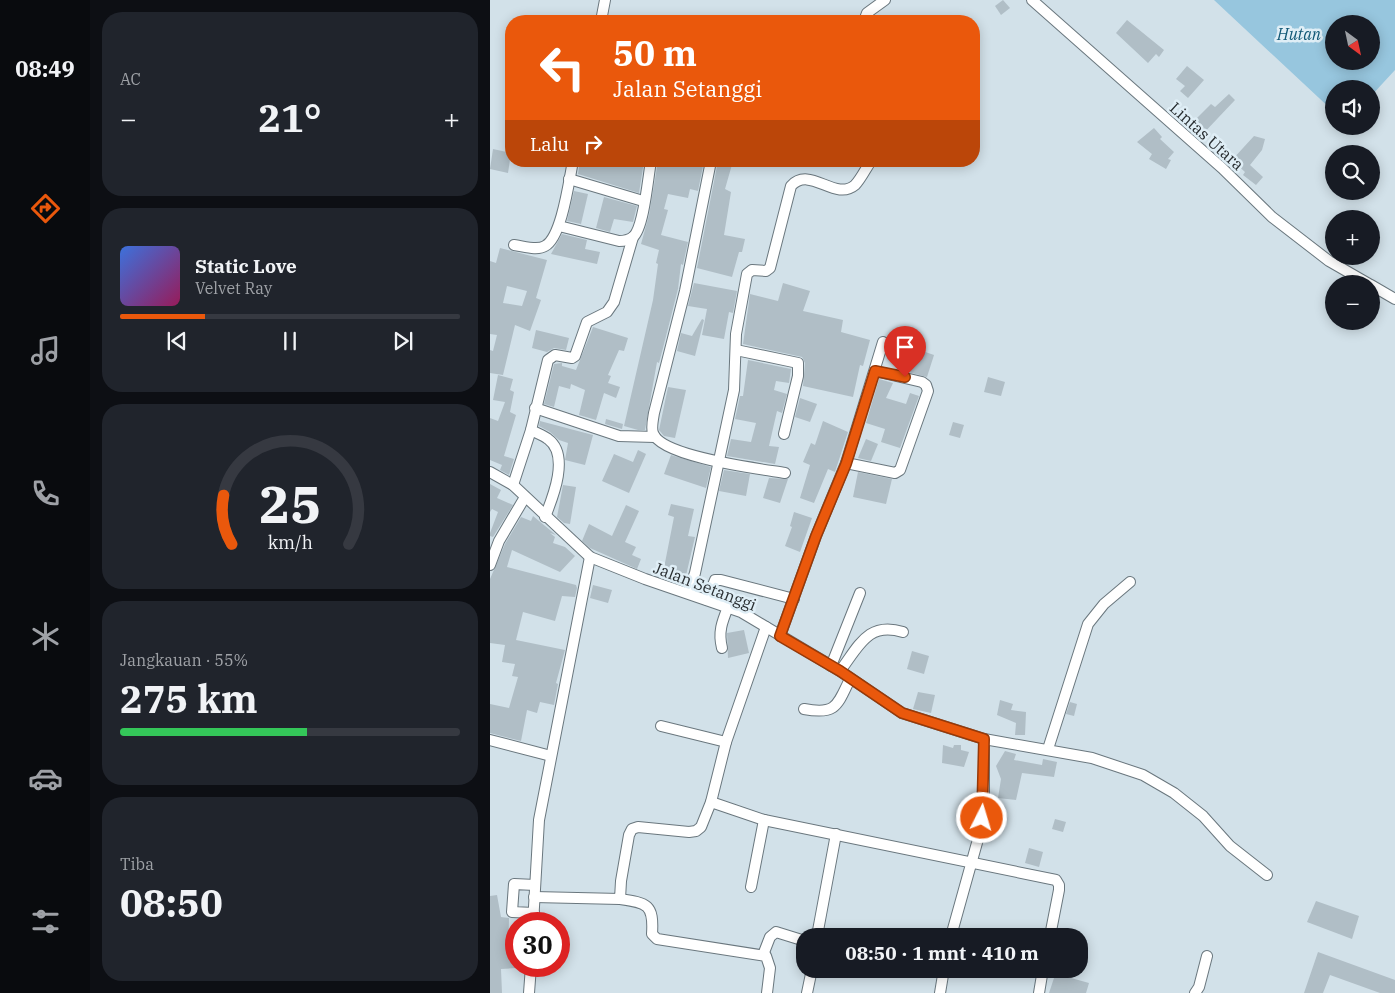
<!DOCTYPE html>
<html lang="id">
<head>
<meta charset="utf-8">
<style>
  :root { --surface:#171b24; --page:#20242c; --text:#f1f3f6; --muted:#9ea1a6; --line:#363941; --accent:#ea580c }
  body { margin:0; font-family:"IBM Plex Serif",serif; background:var(--page); color:var(--text); height:100vh; display:flex; flex-direction:column; font-size:19px; white-space:nowrap }
  * { box-sizing:border-box; margin:0 }
  p { font-size:16px; color:var(--muted) }
  .icon { flex:none; width:28px; height:28px; fill:none; stroke:currentColor; stroke-width:2; stroke-linecap:round; stroke-linejoin:round }
  .map { position:relative; flex:1; overflow:hidden }
  .panel { display:flex; flex-direction:column; gap:12px; padding:12px; background:#0d0f14; width:400px }
  .panel>* { flex:none }
  .top-card { position:absolute; left:15px; top:15px; width:475px; height:152px; border-radius:20px; box-shadow:0 2px 12px #0003; background:#ea580c; color:#fff; overflow:hidden }
  .needle { width:32px; rotate:147deg }
  .tools { position:absolute; left:835px; top:15px; display:grid; gap:10px }
  .tools a { display:grid; place-items:center; width:55px; height:55px; border-radius:50%; background:var(--surface); box-shadow:0 2px 12px #0003; font-size:25px }
  .speed { position:absolute; left:15px; top:912px; display:flex; gap:10px; font-size:25px; font-weight:700; text-align:center }
  .speed>* { display:grid; place-content:center; width:65px; height:65px; border-radius:50%; background:var(--surface); box-shadow:0 2px 12px #0003; line-height:1 }
  .speed .limit { border:8px solid #d22; background:#fff; color:#111 }
  .pin { position:absolute; display:grid; place-items:center; width:42px; height:42px; color:#fff; margin:-51px -21px; border-radius:50% 50% 50% 0; rotate:-45deg; box-shadow:0 0 5px #0007 }
  .pin .icon { rotate:45deg }
  .me { position:absolute; width:55px; margin:-28px; rotate:5deg; stroke-linejoin:round; filter:drop-shadow(0 0 4px #0008) }
  .turn { display:flex; align-items:center; gap:18px; height:105px; padding:0 25px; font-size:22px }
  .turn .icon { width:65px; height:65px; stroke-width:2.5 }
  .turn b { display:block; font-size:35px; line-height:42px }
  .then { display:flex; align-items:center; height:48px; padding:0 25px; background:#0003; gap:10px; font-size:19px }
  .big { font-size:38px; font-weight:700; line-height:1.1 }
  .panel .widget { flex:1; display:flex; flex-direction:column; justify-content:center; gap:8px; min-width:0; padding:0 18px; border-radius:20px; background:var(--page) }
  .panel .dial { align-items:center; gap:0 }
  .dial svg { height:130px; overflow:visible; fill:none; stroke:var(--line); stroke-width:7; stroke-linecap:round; text-anchor:middle }
  .dial text { fill:var(--text); stroke:none }
  .song { display:flex; align-items:center; gap:15px }
  .cover { width:60px; height:60px; border-radius:8px; background:linear-gradient(135deg,hsl(220 70% 55%),hsl(330 70% 35%)) }
  .played { height:5px; border-radius:2px; background:linear-gradient(90deg,var(--accent) 25%,var(--line) 25%) }
  .keys { display:flex; justify-content:space-around; direction:ltr }
  .heat { display:flex; justify-content:space-between; align-items:center; font-size:28px; direction:ltr }
  .charge { height:8px; border-radius:4px; background:linear-gradient(90deg,#34c759 55%,var(--line) 0) }
  .trip { position:absolute; left:306px; top:928px; width:292px; height:50px; border-radius:20px; background:var(--surface); box-shadow:0 2px 12px #0003; font-weight:700; line-height:50px; text-align:center }
  main { display:flex; flex:1; min-height:0 }
  .tabs { display:flex; flex-direction:column; width:90px; justify-content:space-around; align-items:center; background:#090b0e; color:var(--muted) }
  .tabs .icon { width:35px; height:35px }
  .tabs .selected { color:var(--accent) }
  .tabs b { font-size:22px; color:var(--text) }
  .map>svg:first-child { display:block }
</style>
</head>
<body>
<main>
<nav class="tabs">
<b>08:49</b>
<svg class="icon selected" aria-label="directions" viewBox="0 0 24 24"><path d="M12 3l9 9-9 9-9-9zM9 14v-3h6M13 9l2 2-2 2"/></svg>
<svg class="icon" aria-label="music" viewBox="0 0 24 24"><path d="M9 18V5l10-2v13"/><circle cx="6" cy="18" r="3"/><circle cx="16" cy="16" r="3"/></svg>
<svg class="icon" aria-label="phone" viewBox="0 0 24 24"><path d="M5 4h4l2 5-3 2q2 4 5 5l2-3 5 2v4C11 20 4 13 5 4z"/></svg>
<svg class="icon" aria-label="climate" viewBox="0 0 24 24"><path d="M12 3v18M4 7l16 10M4 17L20 7"/></svg>
<svg class="icon" aria-label="car" viewBox="0 0 24 24"><path d="M5 17H2v-5l4-1 3-4h7l3 4 3 1v5h-3M9 17h6M6 11h13"/><circle cx="7" cy="17" r="2"/><circle cx="17" cy="17" r="2"/></svg>
<svg class="icon" aria-label="filters" viewBox="0 0 24 24"><path d="M4 7h16M4 17h16"/><circle cx="9" cy="7" r="2"/><circle cx="15" cy="17" r="2"/></svg>
</nav>
<section class="panel">
<div class="widget"><p>AC</p>
<div class="heat"><a>−</a><b class="big">21°</b><a>+</a></div>
</div>
<div class="widget">
<div class="song"><i class="cover"></i><div><b>Static Love</b><p>Velvet Ray</p></div></div>
<div class="played"></div>
<div class="keys"><svg class="icon" aria-label="previous" viewBox="0 0 24 24"><path d="M18 5L8 12l10 7zM5 5v14"/></svg><svg class="icon" aria-label="pause" viewBox="0 0 24 24"><path d="M8 5v14M16 5v14"/></svg><svg class="icon" aria-label="next" viewBox="0 0 24 24"><path d="M6 5l10 7-10 7zM19 5v14"/></svg></div>
</div>
<div class="widget dial"><svg viewBox="0 0 100 80">
<path d="M14 69A42 42 0 1 1 86 69"/>
<path d="M14 69A42 42 0 0 1 9 39" stroke="#ea580c"/>
<text x="50" y="56" font-size="32" font-weight="700">25</text>
<text x="50" y="72" font-size="11">km/h</text>
</svg></div>
<div class="widget"><p>Jangkauan · 55%</p><b class="big">275 km</b><div class="charge"></div></div>
<div class="widget"><p>Tiba</p><b class="big">08:50</b></div>
</section>
<div class="map">
<svg width="905" height="993" viewBox="0 0 905 993">
  <rect width="100%" height="100%" fill="#d2e1e9"/>
  <path fill="#97c6de" fill-rule="evenodd" d="M724 0H905V70L881 96V89H844V112ZM844 24H881V61H844Z"/>
  <g fill="#b0bec6" fill-rule="evenodd">
    <polygon points="513,0 520,8 511,15 505,6"/>
    <polygon points="637,20 674,50 669,57 666,54 658,63 626,33"/>
    <polygon points="697,66 714,80 698,98 690,91 695,86 686,79"/>
    <polygon points="739,94 745,100 710,137 699,126 721,104 725,107"/>
    <polygon points="664,128 672,137 670,139 684,152 678,159 681,160 676,169 659,159 662,154 647,142"/>
    <polygon points="764,136 775,139 772,150 760,165 773,177 766,185 753,175 755,172 742,160"/>
    <polygon points="3,149 21,153 18,173 0,169"/>
    <polygon points="90,161 154,161 149,193 88,174"/>
    <polygon points="168,161 214,161 208,191 200,189 198,198 178,194 174,209 178,210 171,235 198,242 193,265 191,264 188,289 173,348 169,363 167,362 155,430 148,430 134,426 163,300 168,264 166,263 169,250 151,244 159,215"/>
    <polygon points="228,161 243,161 235,189 241,192 234,235 255,239 252,252 249,252 242,277 207,268"/>
    <polygon points="84,191 98,194 91,224 77,221"/>
    <polygon points="114,197 147,206 143,222 124,219 120,232 106,228"/>
    <polygon points="72,234 97,240 95,249 110,252 107,264 61,254"/>
    <path d="M10 248 57 260 46 298 51 300 40 331 25 325 13 375 0 373V350L3 351 7 335 0 334V261L6 263ZM17 286 37 291 32 306 13 303Z"/>
    <polygon points="204,283 247,291 243,313 239,312 234,339 212,335 217,309 198,306"/>
    <polygon points="293,283 320,291 313,311 353,320 351,332 380,340 373,366 370,365 363,397 313,386 315,363 312,357 253,344 260,294 288,301"/>
    <polygon points="212,319 214,320 205,356 187,351 191,333 202,336"/>
    <polygon points="103,327 138,338 134,351 129,350 118,375 121,376 118,383 130,387 126,398 114,393 106,420 89,415 95,390 81,384 80,389 69,386 64,407 54,404 64,364 72,363 72,366 86,370"/>
    <polygon points="46,330 79,338 76,350 64,348 57,352 42,348"/>
    <polygon points="418,346 444,355 437,377 410,370"/>
    <polygon points="258,360 301,369 299,383 286,381 284,390 297,394 292,413 287,411 279,446 289,447 285,464 237,456 241,439 261,442 266,423 245,419 250,396 253,396"/>
    <polygon points="8,375 23,379 20,390 24,392 20,412 26,415 14,456 24,459 19,475 10,470 12,465 0,460 0,418 8,421 15,402 3,400"/>
    <polygon points="498,377 515,382 511,396 494,392"/>
    <polygon points="389,379 403,383 396,398 416,404 420,393 429,396 410,448 391,442 395,429 376,423"/>
    <polygon points="178,387 196,390 185,438 174,436 169,430"/>
    <polygon points="310,398 327,404 320,422 305,417"/>
    <polygon points="116,419 133,424 132,429 115,424"/>
    <polygon points="50,421 103,435 95,465 75,460 78,443 69,440 60,432 49,426"/>
    <polygon points="333,421 358,432 345,472 338,469 324,503 310,498 320,465 313,462 321,443 325,445"/>
    <polygon points="463,422 474,425 470,438 459,435"/>
    <polygon points="376,439 388,444 381,461 368,458"/>
    <polygon points="148,450 156,454 139,493 112,481 124,454 143,462"/>
    <polygon points="181,455 221,467 216,488 174,474"/>
    <polygon points="234,470 260,474 256,496 229,491"/>
    <polygon points="368,472 402,479 396,504 363,497"/>
    <polygon points="279,478 298,479 290,503 273,498"/>
    <polygon points="0,484 11,490 7,498 23,505 3,537 0,536 0,533 8,512 2,509 0,512"/>
    <polygon points="73,485 86,487 80,524 74,523 67,517"/>
    <polygon points="181,504 204,509 198,536 205,537 194,584 172,578 184,517 178,515"/>
    <polygon points="136,505 149,511 135,542 146,547 142,555 151,559 147,569 100,548 92,541 99,524 122,536"/>
    <polygon points="304,512 322,518 310,552 295,546 302,527 300,526"/>
    <polygon points="43,516 66,535 60,533 65,537 63,543 75,547 85,556 70,572 22,550 17,567 86,585 87,588 85,597 72,596 65,621 33,612 26,640 75,650 66,683 68,684 64,705 50,702 47,713 37,710 31,741 0,733 0,704 19,708 28,677 22,676 25,664 12,662 15,645 0,643 0,579 15,544 31,517 41,521"/>
    <polygon points="103,585 122,590 118,603 100,598"/>
    <polygon points="254,630 259,653 238,658 237,633"/>
    <polygon points="422,651 439,656 434,674 417,669"/>
    <polygon points="428,692 445,695 441,713 423,709"/>
    <polygon points="510,700 523,704 521,710 536,712 535,735 525,735 526,723 507,715"/>
    <polygon points="580,702 587,704 584,716 576,714"/>
    <polygon points="453,745 463,748 464,745 471,745 471,750 479,752 474,767 452,763"/>
    <polygon points="515,751 526,754 524,760 552,765 553,759 567,762 564,777 532,773 526,800 508,798 511,779 506,766"/>
    <polygon points="565,819 576,822 573,832 562,829"/>
    <polygon points="539,848 553,852 549,867 535,863"/>
    <polygon points="7,895 11,917 19,918 18,956 26,956 26,968 11,969 12,993 0,993 0,896"/>
    <polygon points="826,901 869,916 862,939 817,922"/>
    <polygon points="828,952 905,980 905,993 890,993 840,975 833,993 814,993"/>
    <polygon points="567,969 584,969 581,978 599,983 596,993 559,993"/>
  </g>
  <g fill="none" stroke-linecap="round" stroke-linejoin="round">
    <g stroke="#6a777e" stroke-width="12">
      <g id="minor">
        <polyline points="542,0 732,168 782,217 839,261 879,284"/>
        <polyline points="111,21 115,0"/>
        <polyline points="374,21 377,13 395,0"/>
        <path d="M221 161 195 291 164 413C163 419 161 428 163 433 171 457 271 469 295 473"/>
        <polyline points="79,179 153,201"/>
        <path d="M69 226 129 241C134 241 139 240 143 237 154 228 158 177 161 161"/>
        <path d="M24 245C33 246 47 251 55 246 72 237 79 180 83 161"/>
        <polyline points="881,285 905,299"/>
        <polyline points="246,350 308,363 308,376 294,434"/>
        <polyline points="45,408 129,436 165,437"/>
        <path d="M41 430C46 433 53 435 58 439 80 455 63 497 55 517"/>
        <polyline points="356,463 405,473 410,470 438,391 436,385 432,382 385,371"/>
        <polyline points="0,472 23,485 100,557 155,579 251,612 350,671 412,713 494,739 602,758 653,775 684,793 713,816 740,846 777,875"/>
        <polyline points="23,485 41,430 58,360 65,355 82,358 85,356 97,322 117,312 124,302 143,237"/>
        <polyline points="0,565 9,541 35,497"/>
        <path d="M198 593 205 573 244 390 246 334 257 274 262 270 276 271 280 268 301 186C320 165 345 202 365 185 371 179 376 168 381 161"/>
        <polyline points="217,600 225,580 231,580 304,599"/>
        <polyline points="290,636 326,536 356,463 393,342"/>
        <path d="M232 648C228 632 232 622 238 607"/>
        <polyline points="341,666 370,593"/>
        <path d="M350 671C369 646 378 621 413 632"/>
        <path d="M314 709C346 715 347 706 360 679"/>
        <polyline points="171,726 236,742"/>
        <polyline points="0,740 61,756"/>
        <polyline points="558,749 598,624 614,604 640,582"/>
        <polyline points="221,802 274,820 566,880 569,885 569,890 560,936"/>
        <polyline points="261,887 274,820"/>
        <polyline points="44,897 130,899 131,881 139,835 142,829 148,827 199,832 206,831 211,827 221,802 236,742 276,627"/>
        <path d="M130 899C157 903 164 904 162 934L167 939 276 956 280 968 277 993"/>
        <polyline points="44,913 22,912 24,884 45,885"/>
        <polyline points="43,924 49,820 100,557"/>
        <polyline points="327,936 346,834"/>
        <polyline points="461,936 490,832 494,805 494,739"/>
        <polyline points="273,955 280,937 286,932 315,941"/>
        <polyline points="39,993 41,966"/>
        <polyline points="317,993 322,969"/>
        <polyline points="450,993 454,969"/>
        <polyline points="549,993 553,969"/>
        <polyline points="705,993 709,987 717,956"/>
      </g>
    </g>
    <use href="#minor" stroke="#fff" stroke-width="10"/>
  </g>
  <g fill="none" stroke-linecap="round" stroke-linejoin="round">
    <g stroke="#983908" stroke-width="12">
      <polyline id="route" points="415,377 385,371 356,464 326,536 290,636 350,671 412,713 494,739 492,818"/>
    </g>
    <use href="#route" stroke="#ea580c" stroke-width="9"/>
  </g>
  <g text-anchor="middle" stroke-width="5" stroke-linejoin="round" paint-order="stroke">
    <g font-size="16" font-style="italic" fill="#115876" stroke="#dfeef6">
      <text x="809" y="40">Hutan</text>
    </g>
    <g font-size="16" fill="#292e31" stroke="#dfeef6">
      <text transform="translate(717 136) rotate(42)" y="6">Lintas Utara</text>
      <text transform="translate(215 586) rotate(21)" y="6">Jalan Setanggi</text>
    </g>
  </g>
</svg>
<div class="tools">
<a><svg class="needle" viewBox="-14 -14 28 28"><path d="M0-13l5 13h-10z" fill="#e53935"/><path d="M0 13l5-13h-10z" fill="#9ea1a6"/></svg></a>
<a><svg class="icon" aria-label="sound" viewBox="0 0 24 24"><path d="M4 9h4l5-4v14l-5-4H4zM17 9q2 3 0 6"/></svg></a>
<a><svg class="icon" aria-label="search" viewBox="0 0 24 24"><circle cx="10" cy="10" r="6"/><path d="M15 15l6 6"/></svg></a>
<a>+</a>
<a>−</a>
</div>
<div class="speed"><div class="limit">30</div></div>
<div class="pin" style="left:415px;top:377px;background:#d93025"><svg class="icon" aria-label="arrive" viewBox="0 0 24 24"><path d="M6 21V4h12l-3 4 3 4H6"/></svg></div>
<svg class="me" style="left:492px;top:818px" viewBox="-20 -20 40 40"><circle r="17" fill="#ea580c" stroke="#fff" stroke-width="3"/><path d="M0-11L8 9 0 5-8 9z" fill="#fff"/></svg>
<div class="trip">08:50 · 1 mnt · 410 m</div>
<div class="top-card">
<div class="turn"><svg class="icon" aria-label="left" viewBox="0 0 24 24"><path d="M17 20v-9H6M10 6l-5 5 5 5"/></svg><div><b>50 m</b>Jalan Setanggi</div></div>
<div class="then">Lalu<svg class="icon" aria-label="right" viewBox="0 0 24 24"><path d="M7 20v-9h11M14 6l5 5-5 5"/></svg></div>
</div>
</div>
</main>
</body>
</html>
